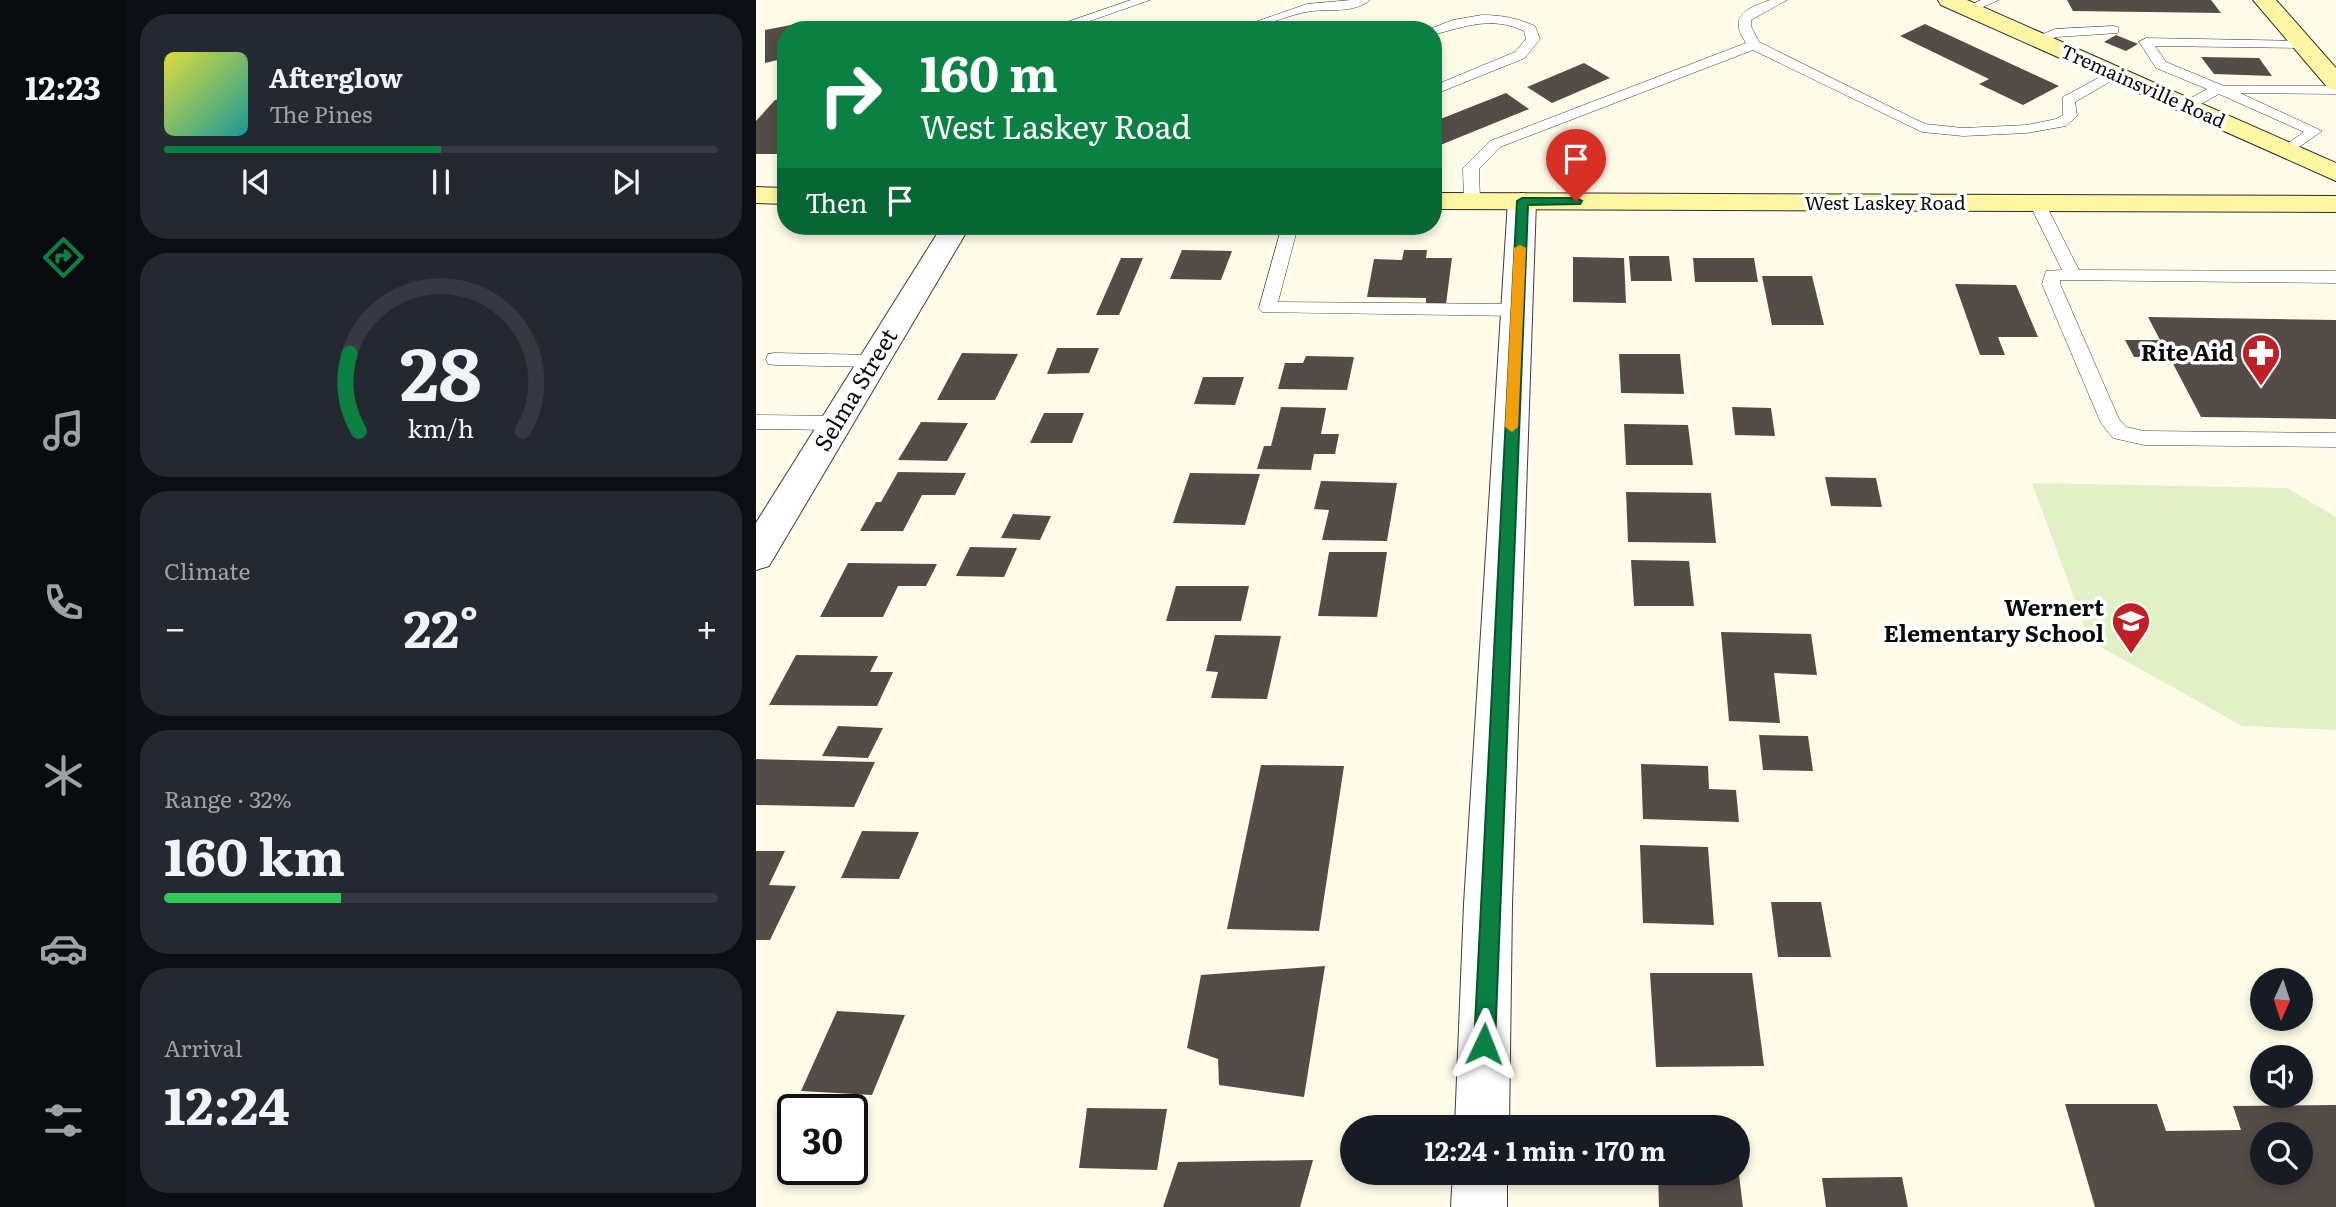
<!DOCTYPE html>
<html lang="en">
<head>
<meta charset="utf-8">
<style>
  :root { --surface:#171b24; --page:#242831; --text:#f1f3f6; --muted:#9ea1a6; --line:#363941; --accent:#0b8043 }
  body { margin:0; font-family:Literata,serif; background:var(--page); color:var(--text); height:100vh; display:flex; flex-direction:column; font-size:26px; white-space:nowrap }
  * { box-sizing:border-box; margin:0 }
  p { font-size:23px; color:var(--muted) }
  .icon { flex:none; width:38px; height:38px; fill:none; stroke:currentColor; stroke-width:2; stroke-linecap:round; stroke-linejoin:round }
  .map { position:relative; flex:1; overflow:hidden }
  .side { display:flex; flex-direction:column; gap:14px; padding:14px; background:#0d0f14; width:630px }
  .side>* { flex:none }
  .hud { position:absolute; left:21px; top:21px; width:665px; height:214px; border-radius:28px; box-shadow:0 4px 10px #0003; background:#0b8043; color:#fff; overflow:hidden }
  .needle { width:46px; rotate:183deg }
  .controls { position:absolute; left:1494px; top:968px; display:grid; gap:14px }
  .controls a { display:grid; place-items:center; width:63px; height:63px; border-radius:50%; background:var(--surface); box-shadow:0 4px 10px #0003; font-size:35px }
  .speed { position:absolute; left:21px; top:1094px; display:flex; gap:14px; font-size:35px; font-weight:700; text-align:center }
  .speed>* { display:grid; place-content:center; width:91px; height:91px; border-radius:50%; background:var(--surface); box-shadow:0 4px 10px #0003; line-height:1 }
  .speed .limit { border:4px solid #111; border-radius:10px; background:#fff; color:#111 }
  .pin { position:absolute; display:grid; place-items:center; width:60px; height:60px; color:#fff; margin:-72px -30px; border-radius:50% 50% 50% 0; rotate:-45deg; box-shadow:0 0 7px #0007 }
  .pin .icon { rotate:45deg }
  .me { position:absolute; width:77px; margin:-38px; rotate:2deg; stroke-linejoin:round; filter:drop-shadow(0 0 5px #0008) }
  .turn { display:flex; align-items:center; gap:24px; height:147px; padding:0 28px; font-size:32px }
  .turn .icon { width:91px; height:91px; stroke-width:2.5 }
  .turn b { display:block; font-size:49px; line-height:60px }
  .then { display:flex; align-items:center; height:66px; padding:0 28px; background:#0003; gap:14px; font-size:26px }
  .big { font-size:52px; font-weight:700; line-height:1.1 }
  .side .widget { flex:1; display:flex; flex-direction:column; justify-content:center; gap:10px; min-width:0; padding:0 24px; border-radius:28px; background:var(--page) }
  .side .dial { align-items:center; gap:0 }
  .dial svg { height:182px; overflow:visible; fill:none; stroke:var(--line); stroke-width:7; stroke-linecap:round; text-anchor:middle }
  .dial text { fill:var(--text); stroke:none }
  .song { display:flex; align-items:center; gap:21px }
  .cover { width:84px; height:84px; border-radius:10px; background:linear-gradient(135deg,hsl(60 70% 55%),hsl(180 70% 35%)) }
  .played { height:7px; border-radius:4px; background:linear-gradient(90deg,var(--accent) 50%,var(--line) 50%) }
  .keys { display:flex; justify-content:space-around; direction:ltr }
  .heat { display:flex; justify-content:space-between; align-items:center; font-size:38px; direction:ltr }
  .charge { height:10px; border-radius:5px; background:linear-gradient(90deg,#34c759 32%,var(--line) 0) }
  .trip { position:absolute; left:584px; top:1115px; width:410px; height:70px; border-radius:35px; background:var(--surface); box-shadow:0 4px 10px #0003; font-weight:700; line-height:70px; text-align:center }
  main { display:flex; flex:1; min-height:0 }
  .tabs { display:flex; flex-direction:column; width:126px; justify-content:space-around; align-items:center; background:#090b0e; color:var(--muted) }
  .tabs .icon { width:49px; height:49px }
  .tabs .selected { color:var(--accent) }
  .tabs b { font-size:32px; color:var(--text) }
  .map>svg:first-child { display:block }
</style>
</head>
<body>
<main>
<nav class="tabs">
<b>12:23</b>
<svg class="icon selected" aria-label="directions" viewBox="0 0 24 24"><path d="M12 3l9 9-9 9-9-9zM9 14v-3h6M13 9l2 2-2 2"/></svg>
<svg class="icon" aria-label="music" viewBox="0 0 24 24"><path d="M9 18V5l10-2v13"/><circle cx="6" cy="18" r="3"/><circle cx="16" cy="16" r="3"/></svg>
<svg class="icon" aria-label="phone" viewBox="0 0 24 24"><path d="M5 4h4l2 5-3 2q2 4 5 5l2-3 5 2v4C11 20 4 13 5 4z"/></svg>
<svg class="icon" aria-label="climate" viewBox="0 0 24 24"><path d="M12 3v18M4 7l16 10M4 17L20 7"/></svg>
<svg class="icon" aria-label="car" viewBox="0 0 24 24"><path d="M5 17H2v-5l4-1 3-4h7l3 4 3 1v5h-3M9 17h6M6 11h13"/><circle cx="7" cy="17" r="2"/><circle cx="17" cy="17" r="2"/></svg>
<svg class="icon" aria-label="filters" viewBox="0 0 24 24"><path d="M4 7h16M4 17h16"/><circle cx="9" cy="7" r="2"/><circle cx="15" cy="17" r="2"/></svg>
</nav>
<section class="side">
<div class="widget">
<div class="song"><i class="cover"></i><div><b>Afterglow</b><p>The Pines</p></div></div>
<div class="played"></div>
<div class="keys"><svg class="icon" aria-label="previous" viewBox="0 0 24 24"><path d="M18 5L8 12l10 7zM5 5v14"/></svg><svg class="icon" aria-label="pause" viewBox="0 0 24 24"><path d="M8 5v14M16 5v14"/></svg><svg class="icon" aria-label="next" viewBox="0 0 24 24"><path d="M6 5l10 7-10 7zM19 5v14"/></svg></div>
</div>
<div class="widget dial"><svg viewBox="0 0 100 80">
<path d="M14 69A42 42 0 1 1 86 69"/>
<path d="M14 69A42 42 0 0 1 10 35" stroke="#0b8043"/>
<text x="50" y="56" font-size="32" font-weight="700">28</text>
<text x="50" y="72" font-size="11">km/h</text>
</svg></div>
<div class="widget"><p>Climate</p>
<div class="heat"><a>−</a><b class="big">22°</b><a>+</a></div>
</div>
<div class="widget"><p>Range · 32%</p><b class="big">160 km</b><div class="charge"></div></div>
<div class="widget"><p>Arrival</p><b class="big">12:24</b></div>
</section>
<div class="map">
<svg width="1580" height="1207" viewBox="0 0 1580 1207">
  <rect width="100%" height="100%" fill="#fffbe9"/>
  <polygon fill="#e1f1c5" points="1276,483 1531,488 1580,517 1580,730 1486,726 1334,641"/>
  <g fill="#544c47" fill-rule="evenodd">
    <polygon points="1311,0 1455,0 1465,13 1317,11"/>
    <polygon points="45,23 46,30 30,30 30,58 9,63 9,30"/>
    <polygon points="1169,24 1303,86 1267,105 1223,84 1233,79 1144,36"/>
    <polygon points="1360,35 1382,44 1370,51 1348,42"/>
    <polygon points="1445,57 1503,58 1516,76 1458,74"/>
    <polygon points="828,63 854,78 796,103 771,87"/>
    <polygon points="30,82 30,96 22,98 21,83"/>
    <polygon points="750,93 773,109 677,148 677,122"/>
    <polygon points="30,98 30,154 0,154 0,121 19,100"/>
    <polygon points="426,250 476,251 465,280 414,279"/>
    <polygon points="648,250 671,250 670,258 696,258 690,304 670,303 670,298 611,297 618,259 646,260"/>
    <polygon points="873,256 913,256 916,281 875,281"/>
    <polygon points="817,257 868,258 870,303 817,302"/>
    <polygon points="365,258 387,258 363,315 340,315"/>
    <polygon points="937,258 998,258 1002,282 939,282"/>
    <polygon points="1006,276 1056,276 1068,325 1016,325"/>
    <polygon points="1199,284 1260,285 1282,337 1242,337 1249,355 1224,355"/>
    <polygon points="1392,317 1580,320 1580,419 1445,417 1414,358 1378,357 1369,340 1404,340"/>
    <polygon points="301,348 343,348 333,373 291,374"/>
    <polygon points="206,353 262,354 239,400 181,400"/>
    <polygon points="863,354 924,354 928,394 865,393"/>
    <polygon points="550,356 598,357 591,390 522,389 529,363 547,363"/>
    <polygon points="447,377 488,377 479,405 438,404"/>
    <polygon points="525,407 570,408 565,434 583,434 579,454 558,454 555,470 501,469 508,446 515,446"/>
    <polygon points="976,407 1015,408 1019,436 979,435"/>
    <polygon points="288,413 328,413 316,443 274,443"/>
    <polygon points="165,422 212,423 191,461 142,460"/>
    <polygon points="868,424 932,425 937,465 870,465"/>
    <polygon points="142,472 210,473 199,495 166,495 147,531 104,531 120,502 125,502"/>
    <polygon points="434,473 504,474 489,525 417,523"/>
    <polygon points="1069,477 1120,478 1126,507 1075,506"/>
    <polygon points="565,481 641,483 631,541 566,540 573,510 558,509"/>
    <polygon points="870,492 955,493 960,543 872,542"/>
    <polygon points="257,514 295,516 284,540 245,538"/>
    <polygon points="214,547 261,548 248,577 200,576"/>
    <polygon points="573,552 631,552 621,617 562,616"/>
    <polygon points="875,560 933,561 938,606 878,606"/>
    <polygon points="92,563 181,564 170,586 142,586 127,617 64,617"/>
    <polygon points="420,586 493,586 485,621 410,621"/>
    <polygon points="965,632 1055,634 1061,675 1018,673 1024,723 973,721"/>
    <polygon points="459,635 525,636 511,699 455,698 462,672 450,671"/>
    <polygon points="40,655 122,656 114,672 137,672 121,706 13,705"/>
    <polygon points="82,726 127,728 112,758 66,756"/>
    <polygon points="1003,735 1052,736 1057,771 1007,770"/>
    <polygon points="0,759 119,762 98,807 0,805"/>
    <polygon points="885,764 952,766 953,789 980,790 983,822 887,819"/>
    <polygon points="505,765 588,766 563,931 471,929"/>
    <polygon points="106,831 163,832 143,879 85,878"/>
    <polygon points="884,845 952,847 958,925 887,923"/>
    <polygon points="0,851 29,851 13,885 40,886 14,940 0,940"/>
    <polygon points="1015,902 1065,902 1075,957 1022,957"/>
    <polygon points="569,966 548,1097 463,1085 462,1059 431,1048 445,975"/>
    <polygon points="894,973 996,973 1008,1066 900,1067"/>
    <polygon points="81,1011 149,1015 116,1095 45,1091"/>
    <path d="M1309 1104H1401L1410 1131 1485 1130 1477 1106 1580 1105V1207H1339ZM1507 1134H1545V1172H1507Z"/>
    <polygon points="331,1108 411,1109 401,1170 323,1168"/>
    <polygon points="557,1160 544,1207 407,1207 422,1162"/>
    <polygon points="982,1167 987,1207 903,1207 902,1172 982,1172"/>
    <polygon points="1146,1177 1152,1207 1070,1207 1066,1178"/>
  </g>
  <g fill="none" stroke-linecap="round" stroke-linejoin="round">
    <g stroke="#3e3e3e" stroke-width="1">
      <g id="lane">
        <polygon points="375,0 394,0 308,30 288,30"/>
        <path d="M595 0H614C599 13 575 9 556 11 527 15 506 30 476 30L551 4Z"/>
        <path d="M1014 0H1031L995 20V26L1003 42 1169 124 1207 128 1271 125 1300 119 1307 115V97L1355 71 1360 70 1367 74 1319 102 1321 116 1310 126 1271 133 1207 136 1166 132 997 50 744 147 723 169 724 201 716 206 708 201 707 168 734 141 990 43C972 16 989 9 1014 0Z"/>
        <polygon points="1225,0 1243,0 1213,13 1207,9"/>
        <path d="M726 15C745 15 761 18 779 26L784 39 769 58 677 95V86L759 52 770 39 768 31C736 16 710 26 677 35V30H671L697 20Z"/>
        <polygon points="1357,26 1362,27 1362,33 1301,37 1282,43 1275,39 1299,29"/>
        <polygon points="1390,38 1551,41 1551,47 1546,48 1399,46 1410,62 1468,86 1580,86 1580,94 1484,93 1566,131 1530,156 1525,154 1522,151 1525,148 1548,132 1463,94 1436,109 1426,109 1424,106 1426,103 1451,89 1400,68 1383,42"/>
        <polygon points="1281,198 1289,203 1323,270 1580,271 1580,283 1304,280 1304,284 1363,419 1370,427 1388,431 1580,433 1580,447 1388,445 1357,438 1345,423 1286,284 1290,271 1306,270 1273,203"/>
        <polygon points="526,226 542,226 522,302 761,304 770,310 761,316 506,312 503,308"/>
        <polygon points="19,353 118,355 125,356 127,361 125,366 118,367 19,365 12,364 10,359 12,354"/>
        <polygon points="0,415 81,416 88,418 91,423 88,428 81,430 0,429"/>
      </g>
    </g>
    <g stroke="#3e3e3e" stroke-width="2">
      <g id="street">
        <polygon points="766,193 776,195 780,201 756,904 753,1127 699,1127 708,904 752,201 756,195"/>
        <polygon points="186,226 214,226 13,566 0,570 0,523"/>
        <polygon points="697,1172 751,1172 751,1207 695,1207"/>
      </g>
    </g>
    <g stroke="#2d2d2d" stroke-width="2">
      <g id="secondary">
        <polygon points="1182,0 1211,0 1580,163 1580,181 1185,5"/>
        <polygon points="1497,0 1520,0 1580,68 1580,90 1572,88"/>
        <polygon points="0,187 30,188 30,204 0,203"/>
        <polygon points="677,193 1580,196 1580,212 677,209"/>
      </g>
    </g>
    <use href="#lane" fill="#fff" fill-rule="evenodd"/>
    <use href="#street" fill="#fff" fill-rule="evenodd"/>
    <use href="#secondary" fill="#fff6a4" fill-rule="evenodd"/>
  </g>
  <polygon fill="#0b8043" stroke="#07532c" stroke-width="2" points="820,198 826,201 824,204 772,205 739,1044 736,1051 728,1054 721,1051 718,1044 761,201 766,198"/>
  <polygon fill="#f59e0b" points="764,245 770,248 762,427 756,432 749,427 758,248"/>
  <defs>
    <g id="pharmacy-pin" transform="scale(2.0125)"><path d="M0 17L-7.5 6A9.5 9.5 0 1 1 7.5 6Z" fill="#bf1f25" stroke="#fff"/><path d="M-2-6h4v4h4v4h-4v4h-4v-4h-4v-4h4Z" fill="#fff"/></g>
    <g id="school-pin" transform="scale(2.0125)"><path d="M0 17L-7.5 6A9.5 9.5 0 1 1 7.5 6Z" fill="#bf1f25" stroke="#fff"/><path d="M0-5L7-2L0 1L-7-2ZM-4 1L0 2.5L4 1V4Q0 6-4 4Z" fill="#fff"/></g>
  </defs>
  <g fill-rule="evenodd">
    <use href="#pharmacy-pin" x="1505" y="353"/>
    <use href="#school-pin" x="1375" y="621"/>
  </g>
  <g text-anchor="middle" stroke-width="7" stroke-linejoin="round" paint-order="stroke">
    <g font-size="19" fill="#0b0b0b" stroke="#fff">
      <text transform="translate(1387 86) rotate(24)" y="7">Tremainsville Road</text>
      <text x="1129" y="210">West Laskey Road</text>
    </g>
    <g font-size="23" font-weight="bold" fill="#0b0b0b" stroke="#fff" text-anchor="end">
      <text x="1478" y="361">Rite Aid</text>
      <text x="1348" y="616">Wernert<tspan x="1348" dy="26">Elementary School</tspan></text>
    </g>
    <g font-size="23" fill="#0b0b0b" stroke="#fff">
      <text transform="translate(100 390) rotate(-59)" y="8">Selma Street</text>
    </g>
  </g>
</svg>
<div class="controls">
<a><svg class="needle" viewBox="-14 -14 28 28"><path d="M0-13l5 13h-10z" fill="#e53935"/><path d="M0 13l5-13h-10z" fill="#9ea1a6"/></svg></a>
<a><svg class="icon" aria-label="sound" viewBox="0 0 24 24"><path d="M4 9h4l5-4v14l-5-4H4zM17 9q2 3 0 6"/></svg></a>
<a><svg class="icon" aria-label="search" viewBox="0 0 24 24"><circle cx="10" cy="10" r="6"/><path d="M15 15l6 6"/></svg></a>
</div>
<div class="speed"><div class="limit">30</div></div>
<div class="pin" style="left:820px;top:201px;background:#d93025"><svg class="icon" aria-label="arrive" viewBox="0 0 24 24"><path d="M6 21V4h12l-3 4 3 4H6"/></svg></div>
<svg class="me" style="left:728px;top:1044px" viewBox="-20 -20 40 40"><path d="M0-17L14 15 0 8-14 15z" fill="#0b8043" stroke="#fff" stroke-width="4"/></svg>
<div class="trip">12:24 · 1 min · 170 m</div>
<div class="hud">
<div class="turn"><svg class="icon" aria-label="right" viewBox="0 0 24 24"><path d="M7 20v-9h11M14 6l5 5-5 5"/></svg><div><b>160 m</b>West Laskey Road</div></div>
<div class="then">Then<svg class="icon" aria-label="arrive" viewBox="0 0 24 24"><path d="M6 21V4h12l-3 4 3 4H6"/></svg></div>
</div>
</div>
</main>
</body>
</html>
